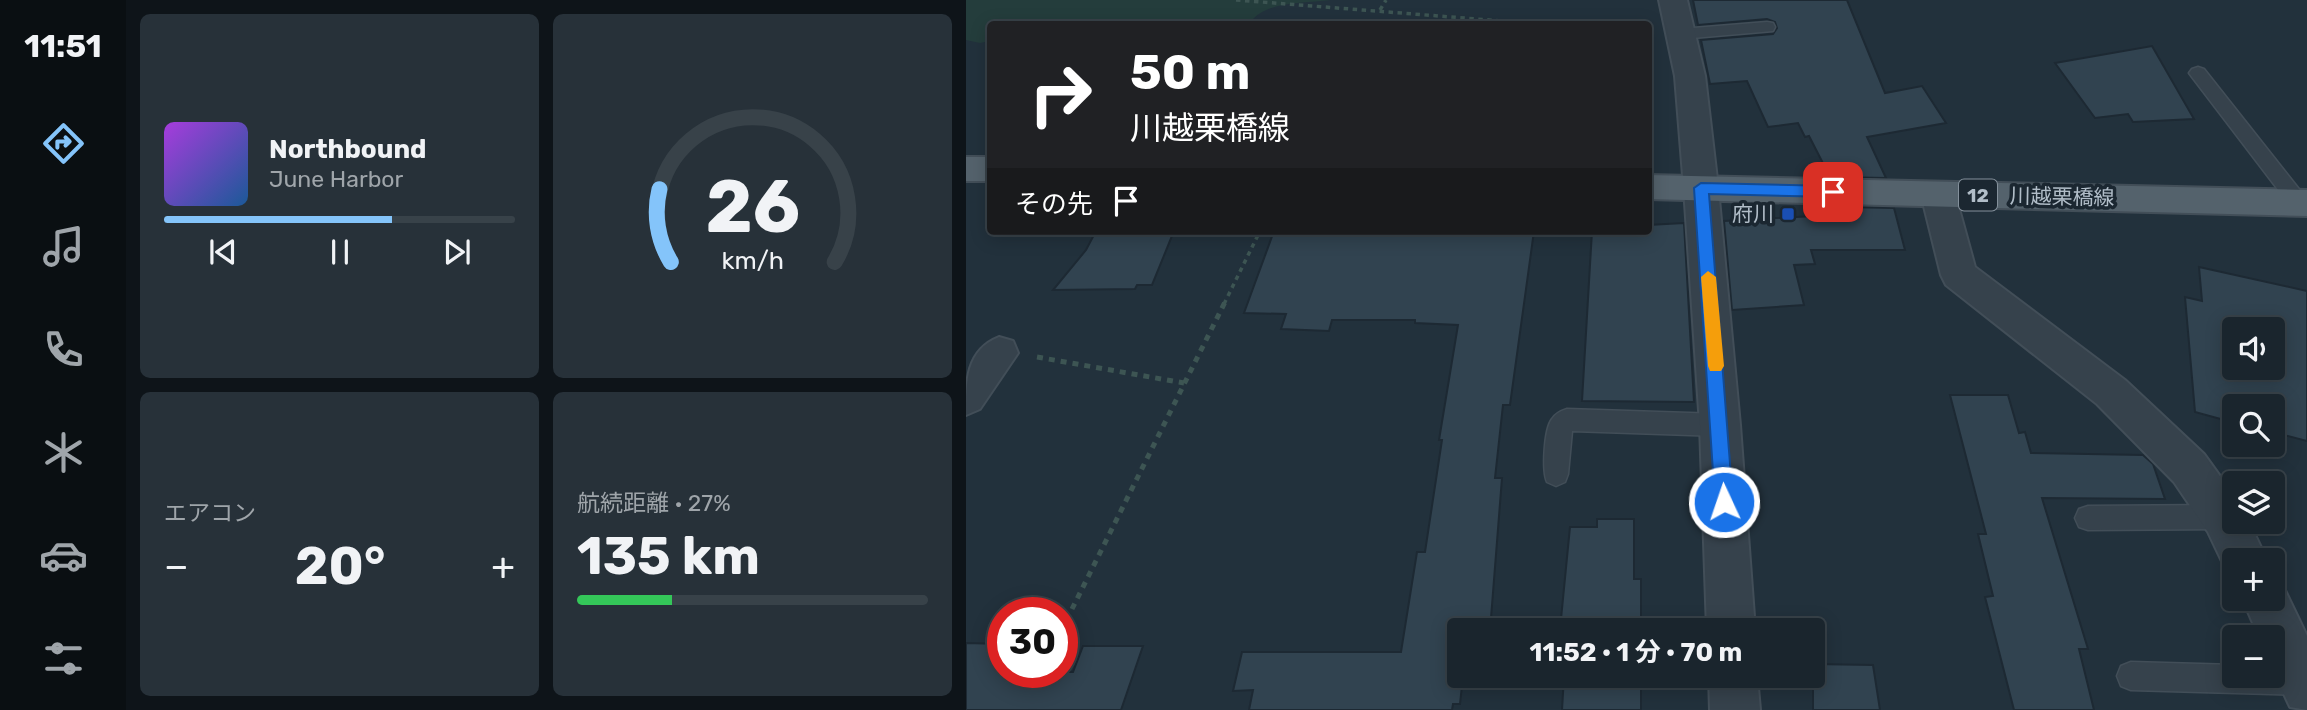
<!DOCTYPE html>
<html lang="ja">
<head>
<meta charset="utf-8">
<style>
  :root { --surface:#1a252d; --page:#273139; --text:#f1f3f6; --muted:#9fa5aa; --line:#384249; --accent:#84c4fa }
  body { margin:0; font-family:Rubik,"Noto Sans JP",sans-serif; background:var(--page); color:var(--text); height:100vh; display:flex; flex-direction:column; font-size:26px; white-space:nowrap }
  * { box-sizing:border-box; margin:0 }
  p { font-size:23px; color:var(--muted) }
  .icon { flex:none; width:38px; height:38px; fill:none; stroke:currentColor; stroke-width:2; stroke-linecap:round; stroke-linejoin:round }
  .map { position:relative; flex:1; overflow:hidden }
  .sheet { display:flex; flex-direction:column; gap:14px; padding:14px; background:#0e1419; width:840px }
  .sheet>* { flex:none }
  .banner { position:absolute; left:21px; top:21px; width:665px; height:214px; border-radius:7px; box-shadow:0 4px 18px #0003,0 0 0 2px var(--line); background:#202124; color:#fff; overflow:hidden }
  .buttons { position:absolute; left:1256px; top:317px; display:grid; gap:14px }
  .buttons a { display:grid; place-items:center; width:63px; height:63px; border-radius:7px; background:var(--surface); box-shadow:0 4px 18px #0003,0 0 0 2px var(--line); font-size:35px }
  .speed { position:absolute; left:21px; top:597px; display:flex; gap:14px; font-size:35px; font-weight:700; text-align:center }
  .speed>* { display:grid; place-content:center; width:91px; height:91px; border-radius:50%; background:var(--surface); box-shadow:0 4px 18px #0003,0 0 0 2px var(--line); line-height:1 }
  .speed .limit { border:10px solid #d22; background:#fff; color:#111 }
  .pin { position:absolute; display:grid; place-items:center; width:60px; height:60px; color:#fff; margin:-30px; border-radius:14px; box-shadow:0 4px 10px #0006 }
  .me { position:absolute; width:77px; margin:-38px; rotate:357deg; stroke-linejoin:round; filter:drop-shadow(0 0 5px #0008) }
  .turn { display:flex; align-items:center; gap:24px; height:147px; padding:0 28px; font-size:32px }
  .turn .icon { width:91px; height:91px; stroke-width:2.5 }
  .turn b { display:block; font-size:49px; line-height:60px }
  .then { display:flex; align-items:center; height:66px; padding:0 28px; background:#0003; gap:14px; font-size:26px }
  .big { font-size:52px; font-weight:700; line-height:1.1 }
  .sheet .card { flex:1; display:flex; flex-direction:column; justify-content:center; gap:10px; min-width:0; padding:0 24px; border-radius:10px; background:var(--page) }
  .sheet .dial { align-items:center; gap:0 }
  .dial svg { height:182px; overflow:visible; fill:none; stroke:var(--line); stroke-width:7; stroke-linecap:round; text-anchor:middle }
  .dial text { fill:var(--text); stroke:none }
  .song { display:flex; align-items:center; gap:21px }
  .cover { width:84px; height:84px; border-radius:10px; background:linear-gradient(135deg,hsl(280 70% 55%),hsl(210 70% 35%)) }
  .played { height:7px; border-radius:4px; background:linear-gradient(90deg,var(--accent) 65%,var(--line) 65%) }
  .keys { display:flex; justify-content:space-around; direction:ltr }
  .heat { display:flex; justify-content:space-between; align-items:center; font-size:38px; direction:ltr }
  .charge { height:10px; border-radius:5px; background:linear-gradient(90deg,#34c759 27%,var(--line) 0) }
  .sheet .tiles { flex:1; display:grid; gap:14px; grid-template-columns:repeat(2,1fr) }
  .trip { position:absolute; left:481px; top:618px; width:378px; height:70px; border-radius:7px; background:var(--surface); box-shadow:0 4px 18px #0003,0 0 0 2px var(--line); font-weight:700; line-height:70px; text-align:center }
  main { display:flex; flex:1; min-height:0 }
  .tab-bar { display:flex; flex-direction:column; width:126px; justify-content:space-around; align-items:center; background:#0a0f12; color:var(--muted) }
  .tab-bar .icon { width:49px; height:49px }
  .tab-bar .active { color:var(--accent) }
  .tab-bar b { font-size:32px; color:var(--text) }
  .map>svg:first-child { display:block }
</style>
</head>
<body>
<main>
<nav class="tab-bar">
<b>11:51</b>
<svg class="icon active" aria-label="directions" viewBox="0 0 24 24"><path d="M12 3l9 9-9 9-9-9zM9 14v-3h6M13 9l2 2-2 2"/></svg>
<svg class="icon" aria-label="music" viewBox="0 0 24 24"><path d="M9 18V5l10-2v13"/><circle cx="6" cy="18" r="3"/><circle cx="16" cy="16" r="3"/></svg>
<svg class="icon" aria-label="phone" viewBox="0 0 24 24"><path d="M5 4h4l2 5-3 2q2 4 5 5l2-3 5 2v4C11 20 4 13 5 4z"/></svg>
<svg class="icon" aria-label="climate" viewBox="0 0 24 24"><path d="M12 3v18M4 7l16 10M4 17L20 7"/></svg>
<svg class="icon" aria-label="car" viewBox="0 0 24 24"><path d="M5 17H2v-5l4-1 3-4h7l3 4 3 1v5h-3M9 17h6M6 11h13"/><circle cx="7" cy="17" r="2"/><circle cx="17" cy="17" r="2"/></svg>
<svg class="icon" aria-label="filters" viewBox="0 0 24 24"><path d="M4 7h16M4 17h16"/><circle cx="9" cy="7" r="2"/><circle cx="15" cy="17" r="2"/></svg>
</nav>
<section class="sheet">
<div class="tiles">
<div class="card">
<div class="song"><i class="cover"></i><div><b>Northbound</b><p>June Harbor</p></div></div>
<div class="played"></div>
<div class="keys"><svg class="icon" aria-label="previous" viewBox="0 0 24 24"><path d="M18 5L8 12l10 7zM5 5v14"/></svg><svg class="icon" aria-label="pause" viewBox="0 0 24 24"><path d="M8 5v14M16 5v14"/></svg><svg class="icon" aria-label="next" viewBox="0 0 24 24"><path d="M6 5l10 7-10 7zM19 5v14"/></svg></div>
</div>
<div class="card dial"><svg viewBox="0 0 100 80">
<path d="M14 69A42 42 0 1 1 86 69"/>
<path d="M14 69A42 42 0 0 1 9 37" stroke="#84c4fa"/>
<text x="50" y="56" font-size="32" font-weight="700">26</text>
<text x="50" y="72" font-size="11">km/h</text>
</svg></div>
<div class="card"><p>エアコン</p>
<div class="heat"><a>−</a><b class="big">20°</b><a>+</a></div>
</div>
<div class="card"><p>航続距離 · 27%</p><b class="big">135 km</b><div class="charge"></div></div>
</div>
</section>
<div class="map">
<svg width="1341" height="710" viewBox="0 0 1341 710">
  <rect width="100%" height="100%" fill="#22313c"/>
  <path fill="#243d3c" d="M0 0H365C337 4 299 0 283 24H24V41L14 43 0 40Z"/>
  <g fill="#314350" stroke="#1d2933" stroke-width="2" fill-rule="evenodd">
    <polygon points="727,0 881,0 919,93 956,86 980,123 901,137 920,178 864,177 843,136 839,137 832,123 802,127 781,81 744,84 735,40 807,34 811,28 809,22 801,19 732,25"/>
    <polygon points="1186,46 1228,119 1167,122 1162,114 1129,118 1089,63"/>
    <polygon points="879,207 928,208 939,250 845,250 849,264 828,265 838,305 766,310 758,221 883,214"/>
    <polygon points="718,223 728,402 616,401 626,231 682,231 682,225"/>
    <polygon points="130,231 208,231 186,285 171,285 169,289 87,290 120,250"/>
    <polygon points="308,231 568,231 544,405 537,405 529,478 536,478 525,618 504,618 502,630 494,630 494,676 497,676 494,704 487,704 486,710 283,710 287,690 267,691 276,652 435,652 451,552 459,552 476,440 473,440 492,325 449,323 449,320 366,320 363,331 315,329 320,314 278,313"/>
    <path d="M1233 267 1341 291V441L1307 432V406H1269V423L1229 412 1219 297 1236 301ZM1269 329H1307V368H1269Z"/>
    <polygon points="984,395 1042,395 1053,433 1059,432 1065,453 1177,455 1187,464 1199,499 1076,498 1122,649 1113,649 1128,710 1048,710 1019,597 1027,596 1012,534 1020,534"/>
    <polygon points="631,519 668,519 668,579 675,579 675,630 600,630 599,619 595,619 604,527 631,527"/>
    <polygon points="0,643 37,644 37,672 107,672 117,646 177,646 155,710 0,710"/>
    <polygon points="847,664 907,665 914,710 847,710"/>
    <polygon points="598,676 675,676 675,710 596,710"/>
  </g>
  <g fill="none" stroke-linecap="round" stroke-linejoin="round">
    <g stroke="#424e58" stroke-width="3">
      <g id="lane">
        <polygon points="801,22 807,23 809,27 807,31 715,39 707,34 715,29"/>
        <polygon points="1232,67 1238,69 1340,198 1340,208 1333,210 1326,208 1226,77 1223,73 1226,69"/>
        <path d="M601 409 754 414 763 417 766 425 763 433 754 436 606 431 602 474 599 482 590 486 581 482C576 471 578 429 586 419 590 413 595 411 601 409Z"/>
        <polygon points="1257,505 1266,508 1269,514 1266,526 1257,529 1122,530 1113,527 1109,518 1113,509 1122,506"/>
        <polygon points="1165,662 1269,665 1269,676 1307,676 1307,667 1338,668 1341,669 1341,695 1165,690 1155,686 1151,676 1155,666"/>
      </g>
    </g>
    <g stroke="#424e58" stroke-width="4">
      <g id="street">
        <polygon points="693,0 721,0 739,76 752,188 774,425 789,630 741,630 734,425 718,188 709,76"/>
        <polygon points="972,182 984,185 989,194 1009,267 1159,380 1238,454 1269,497 1269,522 1283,522 1301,560 1269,560 1269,578 1263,576 1242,532 1208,482 1131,404 980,285 975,275 955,194 960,185"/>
        <path d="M33 337 47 341 52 353 14 409 0 415C0 381 0 350 33 337Z"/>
        <polygon points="1307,578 1315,582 1341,636 1341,710 1324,707 1307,670 1307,637 1293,637 1276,598 1307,598"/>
        <polygon points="743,676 791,676 794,710 744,710"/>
      </g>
    </g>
    <g stroke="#424e58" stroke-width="4">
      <g id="primary">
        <rect x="0" y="157" width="24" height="24"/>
        <polygon points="682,175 1341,190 1341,216 682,199"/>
      </g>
    </g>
    <g stroke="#3d5553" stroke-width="3.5" stroke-dasharray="4.5 4.5" stroke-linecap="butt">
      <polyline points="270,0 574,24"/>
      <polyline points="414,10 420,0"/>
      <polyline points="258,304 294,231"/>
    </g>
    <g stroke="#3d5553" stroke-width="5" stroke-dasharray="6 6" stroke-linecap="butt">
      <polyline points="71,357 218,383"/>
      <polyline points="106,609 259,302"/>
    </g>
    <use href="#lane" fill="#36424c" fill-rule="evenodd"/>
    <use href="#street" fill="#36424c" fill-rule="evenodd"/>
    <use href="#primary" fill="#54626c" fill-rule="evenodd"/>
  </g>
  <polygon fill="#1a73e8" stroke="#114b97" stroke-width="2" points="735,183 867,186 874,192 867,197 743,194 767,502 765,508 758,511 752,508 749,502 728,188"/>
  <polygon fill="#f59e0b" points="742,271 750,277 758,366 755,371 744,371 742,366 735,277"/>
  <rect fill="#1a4fb4" stroke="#1b2731" stroke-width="2.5" x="815" y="207" width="14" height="14" rx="3.5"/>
  <g text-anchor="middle" stroke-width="7" stroke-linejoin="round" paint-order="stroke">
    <rect fill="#1b2731" stroke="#84909b" stroke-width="2" x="993" y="179.5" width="38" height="31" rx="5"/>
    <g font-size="19" font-weight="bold" fill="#b1bdc8">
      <text x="1012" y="202">12</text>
    </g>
    <g font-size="21" fill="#b1bdc8" stroke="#1b2731">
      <text transform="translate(1096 197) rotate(1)" y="7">川越栗橋線</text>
    </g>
    <g font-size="21" fill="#b1bdc8" stroke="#1b2731" text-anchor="end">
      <text x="808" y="221">府川</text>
    </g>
  </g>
</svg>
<div class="buttons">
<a><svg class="icon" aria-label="sound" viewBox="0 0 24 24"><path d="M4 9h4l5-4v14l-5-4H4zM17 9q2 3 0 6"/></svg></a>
<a><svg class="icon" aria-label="search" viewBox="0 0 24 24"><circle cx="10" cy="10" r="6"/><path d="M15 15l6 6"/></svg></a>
<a><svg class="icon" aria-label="layers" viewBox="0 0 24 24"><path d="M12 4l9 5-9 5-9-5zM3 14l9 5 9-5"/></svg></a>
<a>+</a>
<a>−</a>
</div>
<div class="speed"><div class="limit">30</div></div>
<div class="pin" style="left:867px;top:192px;background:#d93025"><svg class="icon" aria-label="arrive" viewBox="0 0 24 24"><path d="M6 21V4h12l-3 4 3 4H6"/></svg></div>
<svg class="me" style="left:758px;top:502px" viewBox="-20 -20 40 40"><circle r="17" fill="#1a73e8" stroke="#fff" stroke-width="3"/><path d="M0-11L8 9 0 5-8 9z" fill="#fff"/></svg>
<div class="trip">11:52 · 1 分 · 70 m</div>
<div class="banner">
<div class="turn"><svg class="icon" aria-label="right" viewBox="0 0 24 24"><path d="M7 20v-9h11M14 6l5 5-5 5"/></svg><div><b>50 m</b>川越栗橋線</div></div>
<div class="then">その先<svg class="icon" aria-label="arrive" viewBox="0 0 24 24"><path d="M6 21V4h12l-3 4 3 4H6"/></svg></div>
</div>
</div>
</main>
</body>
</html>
